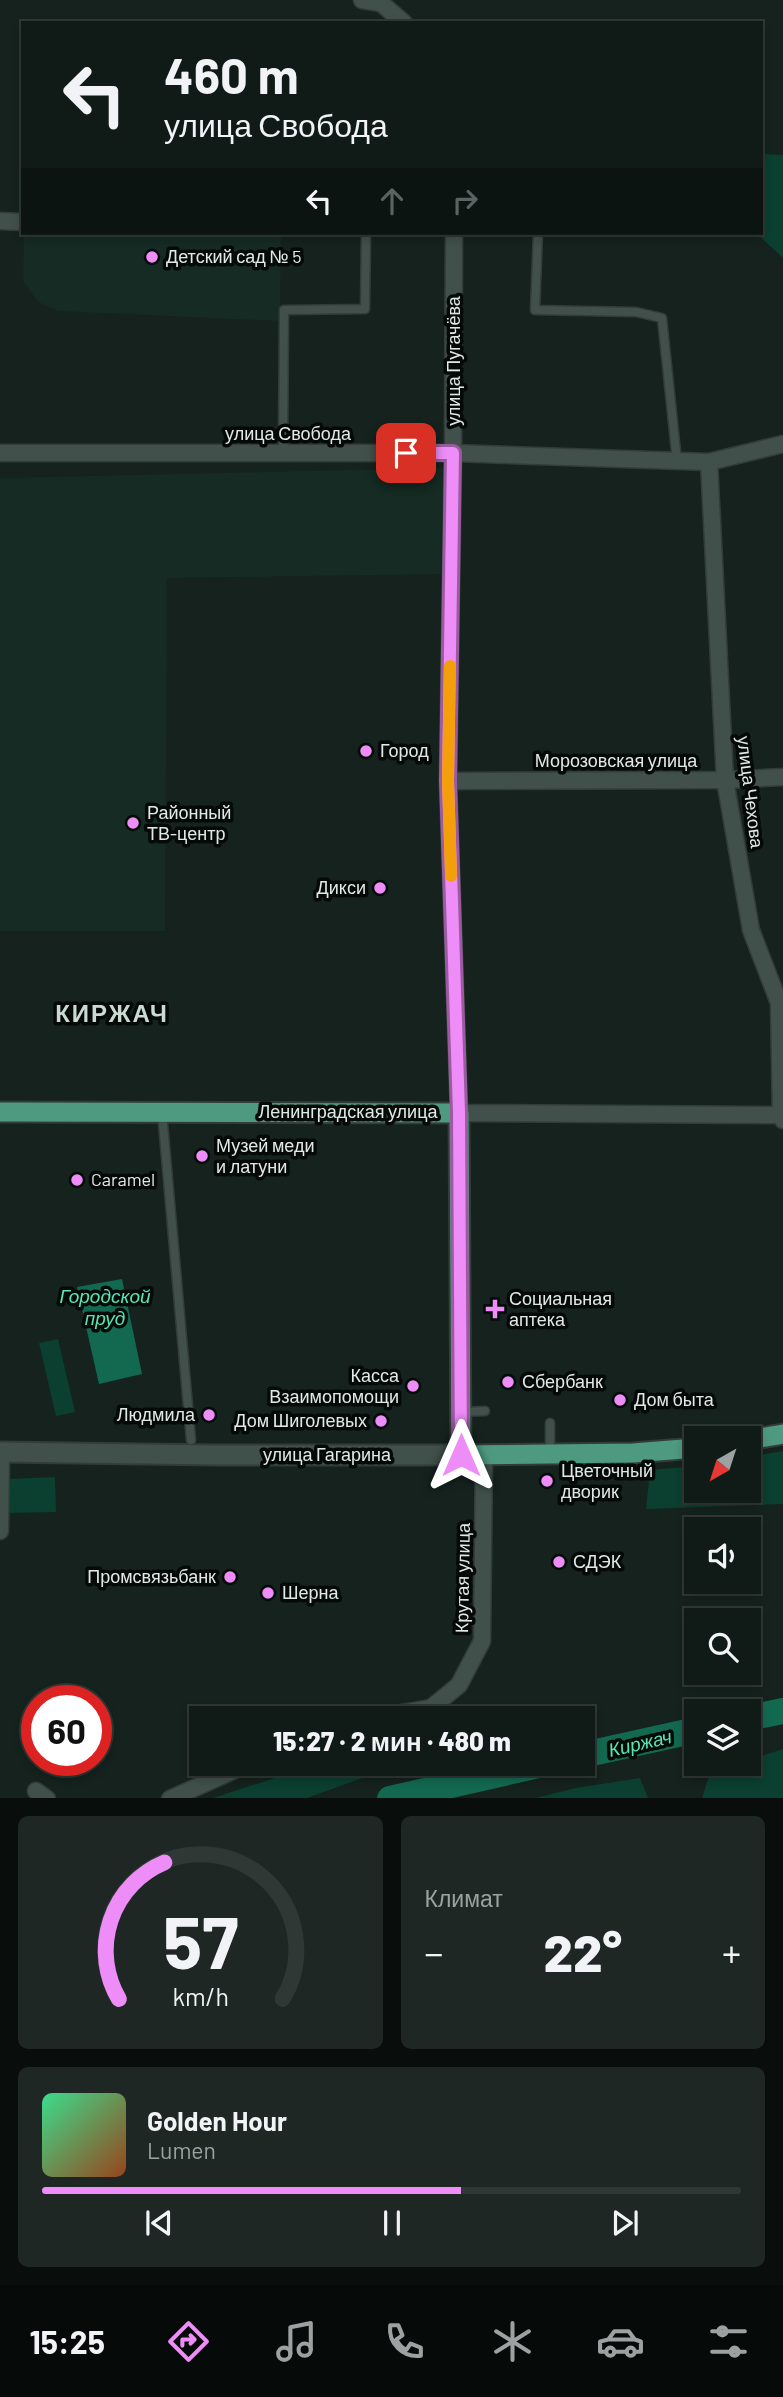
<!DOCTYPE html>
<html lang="ru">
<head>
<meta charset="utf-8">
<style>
  :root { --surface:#101a16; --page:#1e2723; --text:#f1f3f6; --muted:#9ca1a1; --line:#303835; --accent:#ee8cf8 }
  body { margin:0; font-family:Barlow,sans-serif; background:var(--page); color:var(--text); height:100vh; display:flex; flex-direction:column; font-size:26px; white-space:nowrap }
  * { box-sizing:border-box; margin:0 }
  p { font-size:23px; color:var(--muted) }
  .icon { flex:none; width:38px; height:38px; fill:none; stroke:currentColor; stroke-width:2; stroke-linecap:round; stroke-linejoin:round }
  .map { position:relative; height:1798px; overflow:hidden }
  .details { display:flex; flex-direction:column; gap:18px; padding:18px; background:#090e0c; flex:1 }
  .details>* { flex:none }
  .top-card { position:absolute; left:21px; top:21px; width:742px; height:214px; border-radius:0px; box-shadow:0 4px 10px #0003,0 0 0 2px var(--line); background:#101a16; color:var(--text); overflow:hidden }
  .needle { width:46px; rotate:219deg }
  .controls { position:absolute; left:684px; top:1426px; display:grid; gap:14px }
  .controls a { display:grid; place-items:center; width:77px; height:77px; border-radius:0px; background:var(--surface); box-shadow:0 4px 10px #0003,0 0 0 2px var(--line); font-size:35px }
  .speed { position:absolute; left:21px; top:1685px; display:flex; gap:14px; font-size:35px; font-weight:700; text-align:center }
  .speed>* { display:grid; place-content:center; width:91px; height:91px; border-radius:50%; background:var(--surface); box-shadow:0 4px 10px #0003,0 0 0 2px var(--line); line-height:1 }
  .speed .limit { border:10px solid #d22; background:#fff; color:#111 }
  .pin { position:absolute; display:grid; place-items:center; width:60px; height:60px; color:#fff; margin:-30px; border-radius:14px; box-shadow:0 4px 10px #0006 }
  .me { position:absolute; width:77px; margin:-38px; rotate:0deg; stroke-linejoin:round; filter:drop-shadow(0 0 5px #0008) }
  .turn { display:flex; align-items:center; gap:24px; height:147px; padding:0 28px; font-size:32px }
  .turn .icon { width:91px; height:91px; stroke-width:2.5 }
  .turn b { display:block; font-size:49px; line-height:60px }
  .lanes { display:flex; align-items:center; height:66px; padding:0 28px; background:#0003; justify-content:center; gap:35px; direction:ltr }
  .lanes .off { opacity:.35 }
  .big { font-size:52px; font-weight:800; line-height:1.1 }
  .details .tile { flex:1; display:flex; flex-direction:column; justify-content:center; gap:10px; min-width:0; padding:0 24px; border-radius:10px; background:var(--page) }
  .details .dial { align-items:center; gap:0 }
  .dial svg { height:182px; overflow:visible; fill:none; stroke:var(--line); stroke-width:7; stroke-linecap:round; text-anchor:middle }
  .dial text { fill:var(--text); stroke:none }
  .song { display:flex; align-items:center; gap:21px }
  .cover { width:84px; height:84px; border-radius:10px; background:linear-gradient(135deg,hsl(150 70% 55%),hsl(20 70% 35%)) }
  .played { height:7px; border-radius:4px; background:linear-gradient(90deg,var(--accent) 60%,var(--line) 60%) }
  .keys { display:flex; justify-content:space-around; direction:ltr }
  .heat { display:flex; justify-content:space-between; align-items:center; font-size:38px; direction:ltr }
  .details .tiles { flex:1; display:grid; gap:18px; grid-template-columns:1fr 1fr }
  .tile:last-child { grid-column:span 2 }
  .trip { position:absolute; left:189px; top:1706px; width:406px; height:70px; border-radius:0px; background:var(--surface); box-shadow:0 4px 10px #0003,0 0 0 2px var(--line); font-weight:800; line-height:70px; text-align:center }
  .tab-bar { display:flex; height:112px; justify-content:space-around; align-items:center; background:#060a09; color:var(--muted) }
  .tab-bar .icon { width:49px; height:49px }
  .tab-bar .active { color:var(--accent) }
  .tab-bar b { font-size:32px; color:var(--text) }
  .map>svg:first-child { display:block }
</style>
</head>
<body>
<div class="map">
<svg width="783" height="1799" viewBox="0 0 783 1799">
  <rect width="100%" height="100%" fill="#15221d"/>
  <g fill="#152b23">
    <polygon points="24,233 281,233 280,321 58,311 38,302 23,281"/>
    <polygon points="444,468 441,574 167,578 165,931 0,931 0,478"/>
  </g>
  <g fill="#0b3f30">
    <polygon points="761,154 783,155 783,258 756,233 761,233"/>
    <polygon points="58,1339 75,1412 56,1416 39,1343"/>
    <polygon points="783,1451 783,1504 646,1509 650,1470 696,1466 696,1491 749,1491 749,1457"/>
    <polygon points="55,1477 56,1512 9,1513 8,1479"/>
    <polygon points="783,1749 783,1798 702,1798 710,1773 736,1764 749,1764 749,1760"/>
    <polygon points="318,1764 401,1764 307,1798 213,1798"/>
    <polygon points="640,1778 648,1798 535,1798 576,1788"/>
  </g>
  <polygon fill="#136950" points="122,1279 142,1374 99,1384 77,1287"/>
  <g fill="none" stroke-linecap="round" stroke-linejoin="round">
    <g stroke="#136950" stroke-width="26">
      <polyline points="749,1718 783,1711"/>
      <polyline points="583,1755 696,1730"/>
      <polyline points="390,1799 543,1764"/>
    </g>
    <g stroke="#333c38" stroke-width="11">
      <g id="service">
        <polyline points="538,233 535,310 636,312 662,318 677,461"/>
        <polyline points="283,453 284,310 365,309 366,233"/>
        <polyline points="162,1112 191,1440"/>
        <polyline points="461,1412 485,1411"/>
        <polyline points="550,1454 550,1423"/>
      </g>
    </g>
    <g stroke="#333c38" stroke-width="19">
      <g id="minor">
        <polyline points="362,0 381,3 404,23"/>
        <polyline points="0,221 23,222"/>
        <polyline points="454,233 453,453 448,781 459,1113 781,1115"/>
        <polyline points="0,453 453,453 709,462 783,444"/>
        <polyline points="709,462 725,780 751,930 779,1003 781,1115 783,1120"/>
        <polyline points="448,781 725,780 783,777"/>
        <polyline points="0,1531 1,1452"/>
        <polyline points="372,1718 431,1708 459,1685 482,1641 484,1455"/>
        <polyline points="36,1791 47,1799"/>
        <polyline points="170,1799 248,1764"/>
      </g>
    </g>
    <g stroke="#333c38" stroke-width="23">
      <polyline id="tertiary" points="0,1452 216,1455 461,1455"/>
    </g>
    <g stroke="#333c38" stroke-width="23">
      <g id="primary">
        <polyline points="0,1112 459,1113 461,1455 633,1453 696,1448"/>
        <polyline points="749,1440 783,1434"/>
      </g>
    </g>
    <use href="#service" stroke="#41504a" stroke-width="8"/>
    <use href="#minor" stroke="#41504a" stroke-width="16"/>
    <use href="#tertiary" stroke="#41504a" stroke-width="19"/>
    <use href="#primary" stroke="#4e9a80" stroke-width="19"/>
  </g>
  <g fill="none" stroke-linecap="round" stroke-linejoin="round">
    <g stroke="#9b5ba1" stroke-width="18">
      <polyline id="route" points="406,453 453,453 448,781 459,1112 461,1455"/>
    </g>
    <use href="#route" stroke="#ee8cf8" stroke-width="12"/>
    <polyline stroke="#f59e0b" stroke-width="12" points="450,666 448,781 451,876"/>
  </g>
  <g fill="#ee8cf8" stroke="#050a08" stroke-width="2.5">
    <circle cx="152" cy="257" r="7"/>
    <circle cx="366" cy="751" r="7"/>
    <circle cx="133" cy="823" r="7"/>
    <circle cx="380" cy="888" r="7"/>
    <circle cx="202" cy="1156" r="7"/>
    <circle cx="77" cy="1180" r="7"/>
    <path d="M491.5 1298.5h7v7h7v7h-7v7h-7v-7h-7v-7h7z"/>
    <circle cx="508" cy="1382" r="7"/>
    <circle cx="413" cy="1386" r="7"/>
    <circle cx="620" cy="1400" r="7"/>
    <circle cx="209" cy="1415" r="7"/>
    <circle cx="381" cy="1421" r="7"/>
    <circle cx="547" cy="1481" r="7"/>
    <circle cx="559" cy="1562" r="7"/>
    <circle cx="230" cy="1577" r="7"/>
    <circle cx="268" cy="1593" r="7"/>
  </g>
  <g text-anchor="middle" stroke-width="7" stroke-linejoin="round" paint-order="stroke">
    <g font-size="18" fill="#e1e9e6" stroke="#050a08" text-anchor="start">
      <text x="166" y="263">Детский сад № 5</text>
      <text x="380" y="757">Город</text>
      <text x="147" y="819">Районный<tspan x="147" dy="21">ТВ-центр</tspan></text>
      <text x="366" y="894" text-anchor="end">Дикси</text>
      <text x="216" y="1152">Музей меди<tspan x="216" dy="21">и латуни</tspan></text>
      <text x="91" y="1186">Caramel</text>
      <text x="509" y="1305">Социальная<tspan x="509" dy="21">аптека</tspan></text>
      <text x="399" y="1382" text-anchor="end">Касса<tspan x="399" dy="21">Взаимопомощи</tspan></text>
      <text x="522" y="1388">Сбербанк</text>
      <text x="634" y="1406">Дом быта</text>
      <text x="195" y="1421" text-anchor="end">Людмила</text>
      <text x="367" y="1427" text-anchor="end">Дом Шиголевых</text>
      <text x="561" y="1477">Цветочный<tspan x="561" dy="21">дворик</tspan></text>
      <text x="573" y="1568">СДЭК</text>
      <text x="216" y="1583" text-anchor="end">Промсвязьбанк</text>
      <text x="282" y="1599">Шерна</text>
    </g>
    <g font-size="18" fill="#e1e9e6" stroke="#050a08">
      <text transform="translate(454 361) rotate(-90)" y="6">улица Пугачёва</text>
      <text x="288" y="440">улица Свобода</text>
      <text x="616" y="767">Морозовская улица</text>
      <text transform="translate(750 792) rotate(83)" y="6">улица Чехова</text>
      <text x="348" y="1118">Ленинградская улица</text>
      <text x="327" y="1461">улица Гагарина</text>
      <text transform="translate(463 1578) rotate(-89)" y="6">Крутая улица</text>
    </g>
    <g font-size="19" font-style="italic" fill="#56e5b6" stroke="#050a08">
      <text x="105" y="1303">Городской<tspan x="105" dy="22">пруд</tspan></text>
      <text transform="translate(640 1743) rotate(-13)" y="7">Киржач</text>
    </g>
    <g font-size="24" font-weight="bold" letter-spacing="2" fill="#c9dad3" stroke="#050a08">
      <text x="112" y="1022">КИРЖАЧ</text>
    </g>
  </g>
</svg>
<div class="controls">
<a><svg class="needle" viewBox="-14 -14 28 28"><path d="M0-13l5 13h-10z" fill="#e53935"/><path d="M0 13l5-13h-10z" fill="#9ca1a1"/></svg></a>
<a><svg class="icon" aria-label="sound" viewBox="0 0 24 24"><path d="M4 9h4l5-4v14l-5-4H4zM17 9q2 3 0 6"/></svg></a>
<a><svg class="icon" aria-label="search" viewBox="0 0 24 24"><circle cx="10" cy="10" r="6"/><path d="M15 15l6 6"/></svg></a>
<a><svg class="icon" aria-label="layers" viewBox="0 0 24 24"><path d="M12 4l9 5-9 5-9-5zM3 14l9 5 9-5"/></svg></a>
</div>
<div class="speed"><div class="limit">60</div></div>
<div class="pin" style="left:406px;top:453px;background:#d93025"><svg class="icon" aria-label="arrive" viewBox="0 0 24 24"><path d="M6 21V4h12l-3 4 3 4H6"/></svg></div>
<svg class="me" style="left:461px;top:1455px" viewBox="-20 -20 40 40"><path d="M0-17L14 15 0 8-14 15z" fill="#ee8cf8" stroke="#fff" stroke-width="4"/></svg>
<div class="trip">15:27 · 2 мин · 480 m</div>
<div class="top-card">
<div class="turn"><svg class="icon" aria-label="left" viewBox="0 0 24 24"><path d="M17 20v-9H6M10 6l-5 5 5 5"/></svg><div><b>460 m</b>улица Свобода</div></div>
<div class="lanes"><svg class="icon" aria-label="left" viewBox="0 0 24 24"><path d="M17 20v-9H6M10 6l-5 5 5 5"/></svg><svg class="icon off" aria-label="ahead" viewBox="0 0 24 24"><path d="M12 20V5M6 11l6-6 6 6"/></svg><svg class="icon off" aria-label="right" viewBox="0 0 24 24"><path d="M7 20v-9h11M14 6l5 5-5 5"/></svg></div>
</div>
</div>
<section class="details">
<div class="tiles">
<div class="tile dial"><svg viewBox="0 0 100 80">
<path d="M14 69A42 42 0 1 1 86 69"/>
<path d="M14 69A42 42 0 0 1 34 9" stroke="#ee8cf8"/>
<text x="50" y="56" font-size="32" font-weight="700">57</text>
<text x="50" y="72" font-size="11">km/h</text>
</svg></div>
<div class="tile"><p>Климат</p>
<div class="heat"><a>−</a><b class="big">22°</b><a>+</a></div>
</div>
<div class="tile">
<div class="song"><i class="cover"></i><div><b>Golden Hour</b><p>Lumen</p></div></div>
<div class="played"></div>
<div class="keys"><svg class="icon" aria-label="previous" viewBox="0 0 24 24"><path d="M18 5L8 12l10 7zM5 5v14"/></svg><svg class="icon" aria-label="pause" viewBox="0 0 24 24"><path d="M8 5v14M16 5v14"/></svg><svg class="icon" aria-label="next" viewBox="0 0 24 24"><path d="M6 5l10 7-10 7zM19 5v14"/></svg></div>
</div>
</div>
</section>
<nav class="tab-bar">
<b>15:25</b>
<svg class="icon active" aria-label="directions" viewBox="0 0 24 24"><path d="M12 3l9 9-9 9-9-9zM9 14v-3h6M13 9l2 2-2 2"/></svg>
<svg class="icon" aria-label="music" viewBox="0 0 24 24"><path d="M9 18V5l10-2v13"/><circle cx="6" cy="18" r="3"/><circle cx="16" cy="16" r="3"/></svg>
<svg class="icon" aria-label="phone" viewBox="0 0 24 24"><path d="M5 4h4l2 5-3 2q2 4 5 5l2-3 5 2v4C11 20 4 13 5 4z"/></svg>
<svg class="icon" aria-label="climate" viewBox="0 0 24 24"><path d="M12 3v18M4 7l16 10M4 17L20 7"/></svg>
<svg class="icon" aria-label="car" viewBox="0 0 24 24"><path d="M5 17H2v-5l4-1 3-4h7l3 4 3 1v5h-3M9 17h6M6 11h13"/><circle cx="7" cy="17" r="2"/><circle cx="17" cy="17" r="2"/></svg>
<svg class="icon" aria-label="filters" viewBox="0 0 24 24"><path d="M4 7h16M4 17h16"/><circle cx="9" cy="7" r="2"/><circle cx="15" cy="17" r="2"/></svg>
</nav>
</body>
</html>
